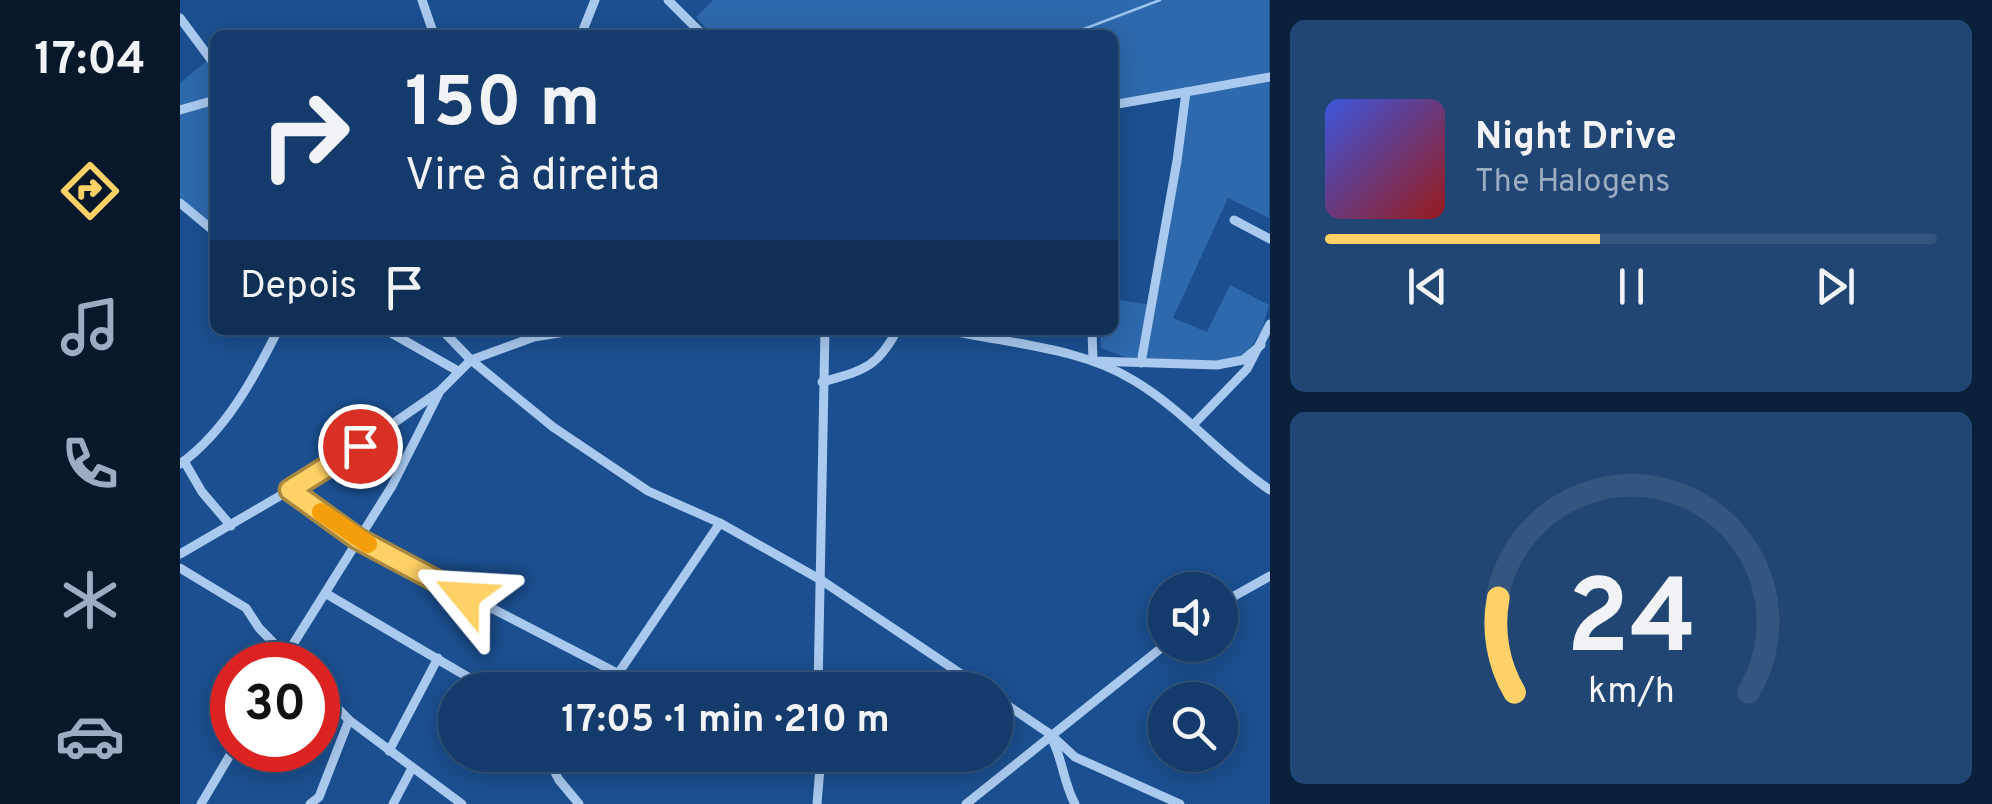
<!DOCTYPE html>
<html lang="pt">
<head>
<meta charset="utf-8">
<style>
  :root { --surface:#143b6b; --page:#214673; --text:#f1f3f6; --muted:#9dadc1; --line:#33557e; --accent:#ffd166 }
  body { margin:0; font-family:Overpass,sans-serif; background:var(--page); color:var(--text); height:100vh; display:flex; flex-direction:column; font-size:38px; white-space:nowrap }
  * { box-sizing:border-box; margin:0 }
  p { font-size:32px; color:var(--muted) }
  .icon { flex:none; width:55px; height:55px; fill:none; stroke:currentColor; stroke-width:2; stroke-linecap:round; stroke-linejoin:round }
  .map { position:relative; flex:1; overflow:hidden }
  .panel { display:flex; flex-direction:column; gap:20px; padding:20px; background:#0b203b; width:722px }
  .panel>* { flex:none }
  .banner { position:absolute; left:30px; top:30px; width:908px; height:305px; border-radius:15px; box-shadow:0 5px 25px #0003,0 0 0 2px var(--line); background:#143b6b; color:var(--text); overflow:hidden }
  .tools { position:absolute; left:968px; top:572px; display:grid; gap:20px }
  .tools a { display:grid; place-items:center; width:90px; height:90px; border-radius:50%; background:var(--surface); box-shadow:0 5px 25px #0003,0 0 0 2px var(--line); font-size:50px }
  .speed { position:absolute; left:30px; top:642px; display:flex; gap:20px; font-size:50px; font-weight:700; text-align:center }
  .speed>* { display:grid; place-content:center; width:130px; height:130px; border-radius:50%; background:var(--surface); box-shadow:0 5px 25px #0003,0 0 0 2px var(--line); line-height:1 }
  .speed .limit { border:15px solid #d22; background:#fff; color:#111 }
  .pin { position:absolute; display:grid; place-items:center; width:85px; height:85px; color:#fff; margin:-42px; border:5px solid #fff; border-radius:50%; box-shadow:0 2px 10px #0007 }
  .me { position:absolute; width:110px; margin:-55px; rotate:297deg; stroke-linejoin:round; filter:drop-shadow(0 0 8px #0008) }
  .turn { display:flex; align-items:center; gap:35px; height:210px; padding:0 30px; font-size:45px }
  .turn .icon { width:130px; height:130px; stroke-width:2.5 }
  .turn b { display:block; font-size:70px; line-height:85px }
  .then { display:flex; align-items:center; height:95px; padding:0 30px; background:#0003; gap:20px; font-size:38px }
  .panel .tile { flex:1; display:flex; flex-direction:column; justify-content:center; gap:15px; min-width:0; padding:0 35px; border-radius:15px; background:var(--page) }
  .panel .dial { align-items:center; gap:0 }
  .dial svg { height:260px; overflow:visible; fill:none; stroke:var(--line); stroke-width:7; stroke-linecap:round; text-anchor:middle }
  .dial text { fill:var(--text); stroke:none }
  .song { display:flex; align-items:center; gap:30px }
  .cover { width:120px; height:120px; border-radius:15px; background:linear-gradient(135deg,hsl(230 70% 55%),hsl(0 70% 35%)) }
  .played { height:10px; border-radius:5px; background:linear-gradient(90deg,var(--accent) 45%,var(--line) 45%) }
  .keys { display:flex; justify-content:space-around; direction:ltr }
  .trip { position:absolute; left:258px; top:672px; width:575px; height:100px; border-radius:50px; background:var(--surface); box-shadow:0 5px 25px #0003,0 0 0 2px var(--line); font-weight:700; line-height:100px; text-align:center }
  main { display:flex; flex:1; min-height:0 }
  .tabs { display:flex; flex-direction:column; width:180px; justify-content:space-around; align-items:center; background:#08182b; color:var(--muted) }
  .tabs .icon { width:70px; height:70px }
  .tabs .selected { color:var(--accent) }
  .tabs b { font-size:45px; color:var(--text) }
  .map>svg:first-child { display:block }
</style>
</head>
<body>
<main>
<nav class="tabs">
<b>17:04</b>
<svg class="icon selected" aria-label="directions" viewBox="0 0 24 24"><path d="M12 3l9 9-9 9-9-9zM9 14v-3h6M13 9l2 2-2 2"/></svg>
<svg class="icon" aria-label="music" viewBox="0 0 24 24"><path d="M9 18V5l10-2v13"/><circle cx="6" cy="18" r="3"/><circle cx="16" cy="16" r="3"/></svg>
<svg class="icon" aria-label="phone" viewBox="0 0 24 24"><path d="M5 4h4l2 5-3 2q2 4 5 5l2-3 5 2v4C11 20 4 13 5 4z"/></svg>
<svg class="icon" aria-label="climate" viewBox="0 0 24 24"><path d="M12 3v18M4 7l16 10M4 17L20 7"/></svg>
<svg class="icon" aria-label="car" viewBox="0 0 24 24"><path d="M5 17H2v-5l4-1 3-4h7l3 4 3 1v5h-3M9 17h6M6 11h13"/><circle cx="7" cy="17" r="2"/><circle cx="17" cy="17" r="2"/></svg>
</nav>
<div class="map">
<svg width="1090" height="804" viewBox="0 0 1090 804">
  <rect width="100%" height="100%" fill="#1b4f8f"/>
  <g fill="#2e69ad">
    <polygon points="533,0 1089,0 1089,218 1048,198 993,318 1027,332 1050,285 1089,305 1082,330 1073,344 1062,355 1045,360 961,363 921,348 920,330 932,330 933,299 971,305 1005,93 933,105 932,35 532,35 516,17"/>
    <polygon points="30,58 35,65 35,232 0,203 0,83"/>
  </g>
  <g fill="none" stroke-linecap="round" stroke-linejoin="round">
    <polyline stroke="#9cc4f0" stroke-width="2.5" points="888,35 980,0"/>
    <g stroke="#a9c9ee" stroke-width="9">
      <polyline points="242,0 254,35"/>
      <polyline points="488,0 523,35"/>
      <polyline points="0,18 35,65"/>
      <polyline points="401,35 415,0"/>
      <polyline points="932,105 1006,92"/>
      <polyline points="0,110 35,100"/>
      <polyline points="0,203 35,232"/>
      <polyline points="1054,220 1090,239"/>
      <polyline points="206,330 278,371"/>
      <polyline points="262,330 291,360 373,427 468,491 540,523 641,580 805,690"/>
      <path d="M769 330C830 344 899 347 953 380 1004 410 1041 457 1090 490"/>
      <polyline points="912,330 913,361 1037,365 1063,360 1081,345"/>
      <polyline points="961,363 997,161 1006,92 1090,77"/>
      <path d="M642 382C681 371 697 369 717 330"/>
      <polyline points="1013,425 1067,369 1090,324"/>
      <polyline points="4,461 22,492 51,526"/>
      <path d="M0 464C45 432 74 378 98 330"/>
      <polyline points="110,490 178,539 437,673"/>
      <polyline points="0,554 153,465 260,391 291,360 354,337 398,330"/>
      <polyline points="0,568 66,608 79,628 115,665"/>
      <polyline points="145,593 310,690"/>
      <polyline points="1040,604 1090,576"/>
      <polyline points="100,665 212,486 259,393"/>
      <polyline points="138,688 169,720 282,804"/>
      <polyline points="427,690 540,523"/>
      <polyline points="638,690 645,330"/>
      <polyline points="815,697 870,734 895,757 1000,804"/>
      <path d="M873 741C883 762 884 784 895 804"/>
      <polyline points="209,751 258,658"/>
      <polyline points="366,755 379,780 399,804"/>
      <polyline points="374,768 385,755"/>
      <polyline points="21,804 53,750"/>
      <polyline points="130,804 139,797 169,720"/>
      <polyline points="213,804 232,768"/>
      <polyline points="637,804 641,755"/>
      <polyline points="786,804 985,645"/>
    </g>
  </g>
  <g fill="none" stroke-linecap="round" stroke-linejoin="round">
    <g stroke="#a68842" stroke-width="25">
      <polyline id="route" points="180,446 110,490 178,539 285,596"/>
    </g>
    <use href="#route" stroke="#ffd166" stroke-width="18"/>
    <polyline stroke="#f59e0b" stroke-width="18" points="141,512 188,544"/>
  </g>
</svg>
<div class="tools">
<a><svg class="icon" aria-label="sound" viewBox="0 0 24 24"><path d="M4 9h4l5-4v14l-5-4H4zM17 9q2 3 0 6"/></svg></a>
<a><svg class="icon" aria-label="search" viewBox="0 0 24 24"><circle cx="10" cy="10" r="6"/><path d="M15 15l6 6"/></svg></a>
</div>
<div class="speed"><div class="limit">30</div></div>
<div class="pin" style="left:180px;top:446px;background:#d93025"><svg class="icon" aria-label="arrive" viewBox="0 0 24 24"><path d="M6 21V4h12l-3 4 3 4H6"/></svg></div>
<svg class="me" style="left:285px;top:596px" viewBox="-20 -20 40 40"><path d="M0-17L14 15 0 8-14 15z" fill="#ffd166" stroke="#fff" stroke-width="4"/></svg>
<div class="trip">17:05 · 1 min · 210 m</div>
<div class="banner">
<div class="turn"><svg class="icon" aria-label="right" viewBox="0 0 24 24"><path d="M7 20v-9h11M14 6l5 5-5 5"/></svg><div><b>150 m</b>Vire à direita</div></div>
<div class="then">Depois<svg class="icon" aria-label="arrive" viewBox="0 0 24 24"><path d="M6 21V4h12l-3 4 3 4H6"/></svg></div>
</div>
</div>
<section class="panel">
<div class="tile">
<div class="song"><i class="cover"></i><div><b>Night Drive</b><p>The Halogens</p></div></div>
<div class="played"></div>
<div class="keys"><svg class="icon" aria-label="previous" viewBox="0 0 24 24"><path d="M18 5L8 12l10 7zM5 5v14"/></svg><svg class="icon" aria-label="pause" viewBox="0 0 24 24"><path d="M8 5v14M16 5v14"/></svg><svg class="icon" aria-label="next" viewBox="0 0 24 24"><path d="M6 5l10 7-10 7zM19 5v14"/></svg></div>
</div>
<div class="tile dial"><svg viewBox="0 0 100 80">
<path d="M14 69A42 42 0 1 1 86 69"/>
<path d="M14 69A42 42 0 0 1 9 40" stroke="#ffd166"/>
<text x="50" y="56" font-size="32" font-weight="700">24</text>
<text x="50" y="72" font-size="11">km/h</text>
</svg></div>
</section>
</main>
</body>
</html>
